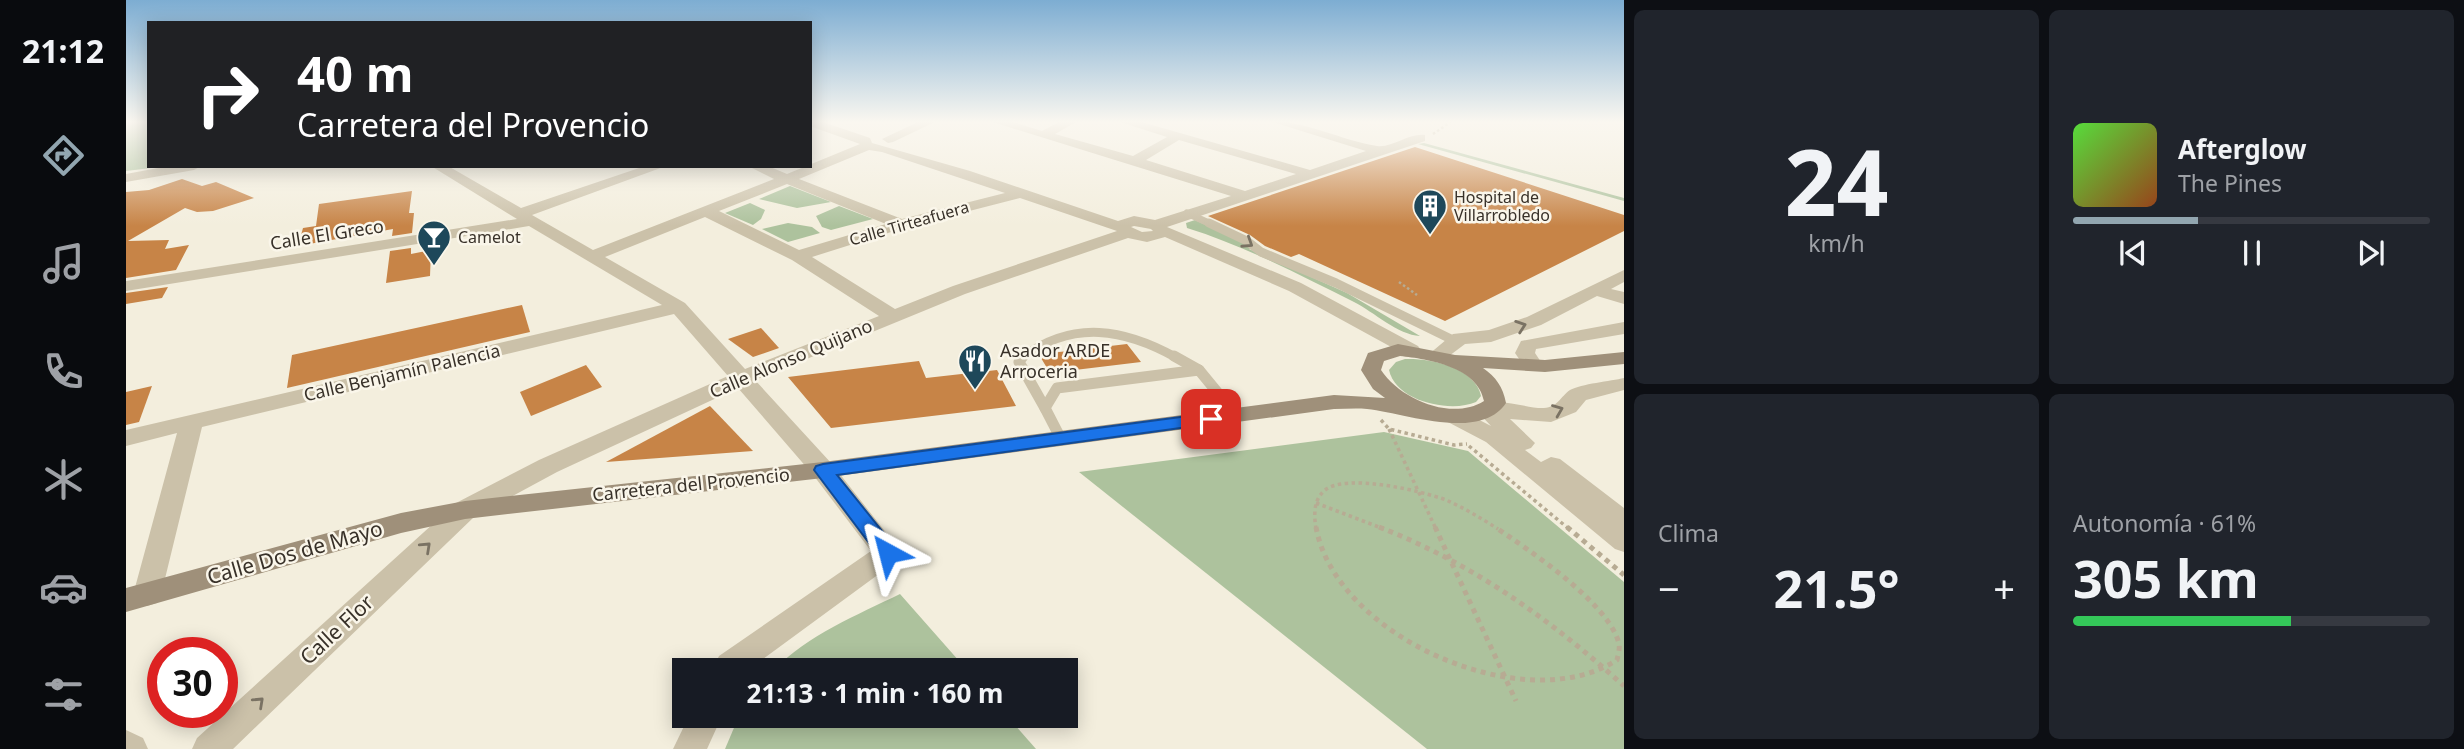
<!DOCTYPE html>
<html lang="es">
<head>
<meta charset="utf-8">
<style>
  :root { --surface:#171b24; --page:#20242c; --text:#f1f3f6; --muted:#9ea1a6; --line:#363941; --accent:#92a6b0 }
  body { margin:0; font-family:"Noto Sans",sans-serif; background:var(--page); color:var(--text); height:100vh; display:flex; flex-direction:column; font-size:26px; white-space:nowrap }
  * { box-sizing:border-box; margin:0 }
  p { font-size:23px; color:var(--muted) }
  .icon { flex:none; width:38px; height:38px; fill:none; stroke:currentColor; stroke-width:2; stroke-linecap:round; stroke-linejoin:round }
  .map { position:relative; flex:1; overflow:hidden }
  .panel { display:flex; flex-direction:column; gap:10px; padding:10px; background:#0d0f14; width:840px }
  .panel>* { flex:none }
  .top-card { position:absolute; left:21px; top:21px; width:665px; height:147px; border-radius:0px; box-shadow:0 4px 18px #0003; background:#202124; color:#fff; overflow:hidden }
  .speed { position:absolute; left:21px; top:637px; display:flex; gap:14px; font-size:35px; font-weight:700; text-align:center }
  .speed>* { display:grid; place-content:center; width:91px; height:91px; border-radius:50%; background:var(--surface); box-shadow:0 4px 18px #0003; line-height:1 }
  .speed .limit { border:10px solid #d22; background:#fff; color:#111 }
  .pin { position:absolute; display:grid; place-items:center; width:60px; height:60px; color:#fff; margin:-30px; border-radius:14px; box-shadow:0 4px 10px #0006 }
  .me { position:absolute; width:77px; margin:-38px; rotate:322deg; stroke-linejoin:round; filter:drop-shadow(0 0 5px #0008) }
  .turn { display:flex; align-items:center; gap:24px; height:147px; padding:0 35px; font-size:32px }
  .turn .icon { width:91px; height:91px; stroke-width:2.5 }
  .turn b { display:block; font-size:49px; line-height:60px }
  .big { font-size:52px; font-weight:700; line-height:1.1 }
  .panel .widget { flex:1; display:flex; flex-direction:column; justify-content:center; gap:10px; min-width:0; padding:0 24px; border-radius:10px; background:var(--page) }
  .panel .dial { align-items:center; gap:0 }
  .dial b { font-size:91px; line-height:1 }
  .song { display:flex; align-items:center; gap:21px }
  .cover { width:84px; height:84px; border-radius:10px; background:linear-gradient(135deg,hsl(110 70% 55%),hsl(20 70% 35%)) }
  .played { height:7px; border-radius:4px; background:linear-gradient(90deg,var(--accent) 35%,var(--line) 35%) }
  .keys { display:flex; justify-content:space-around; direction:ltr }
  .heat { display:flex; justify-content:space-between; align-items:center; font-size:38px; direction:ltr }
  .charge { height:10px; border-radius:5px; background:linear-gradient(90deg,#34c759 61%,var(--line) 0) }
  .panel .tiles { flex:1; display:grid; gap:10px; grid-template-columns:repeat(2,1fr) }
  .trip { position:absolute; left:546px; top:658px; width:406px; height:70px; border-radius:0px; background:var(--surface); box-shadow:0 4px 18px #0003; font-weight:700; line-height:70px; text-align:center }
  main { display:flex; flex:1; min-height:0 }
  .dock { display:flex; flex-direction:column; width:126px; justify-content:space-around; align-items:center; background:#090b0e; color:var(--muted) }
  .dock .icon { width:49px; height:49px }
  .dock .on { color:var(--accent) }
  .dock b { font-size:32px; color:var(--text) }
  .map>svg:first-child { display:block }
</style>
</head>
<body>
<main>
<nav class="dock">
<b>21:12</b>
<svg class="icon on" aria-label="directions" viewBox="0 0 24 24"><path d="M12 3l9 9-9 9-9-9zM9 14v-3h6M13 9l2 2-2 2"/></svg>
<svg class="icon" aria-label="music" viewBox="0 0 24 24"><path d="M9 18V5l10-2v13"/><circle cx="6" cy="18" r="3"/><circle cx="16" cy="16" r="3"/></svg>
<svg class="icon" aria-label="phone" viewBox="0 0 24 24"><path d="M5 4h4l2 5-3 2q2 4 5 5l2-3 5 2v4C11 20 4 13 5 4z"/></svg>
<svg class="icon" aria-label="climate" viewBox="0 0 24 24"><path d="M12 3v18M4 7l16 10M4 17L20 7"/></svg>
<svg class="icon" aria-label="car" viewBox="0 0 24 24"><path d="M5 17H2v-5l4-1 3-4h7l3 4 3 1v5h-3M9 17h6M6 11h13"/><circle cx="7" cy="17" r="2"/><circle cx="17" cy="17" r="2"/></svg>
<svg class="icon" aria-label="filters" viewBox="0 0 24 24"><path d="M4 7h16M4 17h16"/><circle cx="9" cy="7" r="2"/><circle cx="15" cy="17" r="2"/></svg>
</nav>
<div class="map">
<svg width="1498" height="749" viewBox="0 0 1498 749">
  <rect width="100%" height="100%" fill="#f3eedd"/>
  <g fill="#adc29d">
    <polygon points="0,121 23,121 23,166 42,166 0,171"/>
    <polygon points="1298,143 1498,198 1498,201 1292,144"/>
    <polygon points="664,186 705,202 671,208 633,199"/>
    <polygon points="624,203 639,210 635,219 627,225 599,213"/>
    <polygon points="713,206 747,219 705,230 696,227 690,216"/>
    <path d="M1069 220 1128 247 1123 249 1221 293 1294 336C1272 335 1248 312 1228 302 1174 275 1119 246 1061 228L1060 223Z"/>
    <polygon points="662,223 686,227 694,233 662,242 636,229"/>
    <path d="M1279 359C1304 358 1349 367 1355 396L1350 402C1325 413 1270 402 1263 370L1270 362Z"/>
    <polygon points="1258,432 1342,451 1498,582 1498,749 1301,749 953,472"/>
    <path d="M774 594 841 670H648C682 635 731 615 774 594Z"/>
    <polygon points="613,716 881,716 910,749 599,749"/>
  </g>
  <g fill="#c78447">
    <polygon points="1289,147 1498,215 1498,231 1319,321 1173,254 1165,257 1139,246 1124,235 1082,216"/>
    <polygon points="56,179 76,186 90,182 128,198 87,211 71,212 59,208 2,241 43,240 39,249 63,245 50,270 0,278 0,192 23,190"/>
    <polygon points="286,191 283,213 288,213 286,233 266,236 267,229 172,246 177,228 190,226 193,204"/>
    <polygon points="285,248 285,254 305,250 304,276 260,283 264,251"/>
    <polygon points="42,287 36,298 0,304 0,293"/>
    <polygon points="396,305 404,332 161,388 166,355"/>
    <polygon points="635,328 653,348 627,357 602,339"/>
    <polygon points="1001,344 1015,362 924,373 915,358 927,357 925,353"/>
    <polygon points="793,361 800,378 871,370 890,406 705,428 662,377"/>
    <polygon points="460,365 476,387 405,416 394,392"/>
    <polygon points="26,386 13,422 0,425 0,392"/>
    <polygon points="584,406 627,451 480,462"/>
  </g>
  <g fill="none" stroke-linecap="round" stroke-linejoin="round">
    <g stroke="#b7ab93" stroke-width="2.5" stroke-dasharray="2.5 2.5" stroke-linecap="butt">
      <polyline points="1307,134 1326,121"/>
      <polyline points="1273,282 1291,295"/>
    </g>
    <g stroke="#b7ab93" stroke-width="3.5" stroke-dasharray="3.5 3.5" stroke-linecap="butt">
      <polyline points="1255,420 1263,429 1328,445 1341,444"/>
      <polyline points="1263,429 1310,529"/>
      <polyline points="1343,446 1443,529"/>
      <polyline points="1190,503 1258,529"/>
      <path d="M1190 529C1188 515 1187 500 1199 490 1221 473 1296 491 1320 500 1338 508 1355 518 1372 529"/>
    </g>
    <g stroke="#b7ab93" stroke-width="5" stroke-dasharray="5 5" stroke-linecap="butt">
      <path d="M1190 527C1209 636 1398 720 1491 660 1492 655 1494 649 1493 644 1484 604 1403 550 1369 527"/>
      <path d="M1253 527C1346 563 1425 620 1498 686"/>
      <polyline points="1309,527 1390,701"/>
      <polyline points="1441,527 1498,575"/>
    </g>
    <polyline stroke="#cbc1a9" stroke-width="7" points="1061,213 1087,225"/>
    <g stroke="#cbc1a9" stroke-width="9">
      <polyline points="1083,223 1121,241 1135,252 1210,283 1329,341"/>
      <path d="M896 358C947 319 999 329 1051 358"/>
    </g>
    <g stroke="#cbc1a9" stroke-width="11">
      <polyline points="897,356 893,362 919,408"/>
      <polyline points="1048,356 1073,370"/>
      <polyline points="935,439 919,408 931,388 1073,370 1110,415"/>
    </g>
    <g fill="#cbc1a9" fill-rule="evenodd">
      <path d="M684 121H694L744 138 746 143 844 171 992 221 1008 216 1029 220 1105 196 863 121H884L916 131 935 121H952L929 134 1007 156 1041 137 991 121H1012L1184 170 1240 151 1143 121C1181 121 1214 140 1251 146 1267 148 1282 133 1299 135V141L1041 227 1175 283 1292 346 1295 350 1292 354H1278L1163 291 1039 237 1021 242 1002 238 839 294 629 380 706 464 776 553 772 560 622 670H586L593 656 745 551 688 476 612 388 431 472 348 517 107 749H66L71 738 330 503 413 460 602 376 548 314 76 427 35 595 31 603 21 606 11 603 7 595 51 433 0 446V430L536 305 403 226 0 291V281L391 219 305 166H322L395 208 519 166H540L406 215 467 250 648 179 622 166H642L661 174 734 144 684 126ZM1053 140 1170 174 1119 191 1020 160ZM743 150 756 152 879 193 776 219 673 179ZM661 184 760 224 673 250 593 211ZM894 198 991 231 827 286 769 309 686 257 781 227ZM579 217 666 260 753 316 619 369 559 303 479 257ZM1008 226 1025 229 1027 231 1016 232 1005 227Z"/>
      <polygon points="794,121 811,121 767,142 762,143 756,139"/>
      <polygon points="43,166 75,166 68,170 0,182 0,174"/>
      <polygon points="1498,270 1498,282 1485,289 1498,292 1498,304 1471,296 1415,325 1365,342 1339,344 1319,359 1305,359 1302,355 1327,334 1363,330 1401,317"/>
      <polygon points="1498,322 1498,334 1410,349 1409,353 1417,365 1414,369 1400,369 1389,353 1395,341"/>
      <path d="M1498 378V390L1460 400 1450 412 1425 422 1384 419 1409 443 1405 448 1399 450 1415 462 1425 457 1434 459 1498 508V552L1489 549 1360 442 1320 421 1317 416 1320 411H1336L1365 426 1351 411C1363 392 1398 409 1418 408 1432 407 1434 397 1444 390 1455 384 1485 381 1498 378Z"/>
      <polygon points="563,716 596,716 581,749 547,749"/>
      <polygon points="0,730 17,738 22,749 0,749"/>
    </g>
    <path fill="#9f907a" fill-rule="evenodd" d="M1272 344 1329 355 1419 360 1498 352V364L1419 372 1357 368C1370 377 1377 387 1380 403 1354 442 1279 413 1241 409 1230 408 1219 409 1208 409L697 478 339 519 275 533 0 612V588L275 513 339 501 697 462 1208 395 1259 398 1247 389 1235 370 1242 353ZM1274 356C1302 359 1352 367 1358 401 1326 421 1275 400 1255 370L1258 361Z"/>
  </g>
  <defs><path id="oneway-chevron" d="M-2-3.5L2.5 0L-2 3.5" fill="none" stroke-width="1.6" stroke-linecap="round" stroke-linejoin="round" transform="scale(1.75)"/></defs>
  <g stroke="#7a7263">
    <use href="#oneway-chevron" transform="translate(1122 243) rotate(33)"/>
    <use href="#oneway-chevron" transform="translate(1395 326) rotate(-19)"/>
    <use href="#oneway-chevron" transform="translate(1432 410) rotate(-22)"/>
    <use href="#oneway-chevron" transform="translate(300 547) rotate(-43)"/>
    <use href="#oneway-chevron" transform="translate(133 702) rotate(-43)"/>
  </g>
  <linearGradient id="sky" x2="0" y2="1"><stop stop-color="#7dadd2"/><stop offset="0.54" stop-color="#faf7f0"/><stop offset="1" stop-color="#faf7f0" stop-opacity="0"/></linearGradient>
  <rect width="1498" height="226" fill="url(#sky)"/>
  <polygon fill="#1a73e8" stroke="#114b97" stroke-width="2" points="1085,413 1094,419 1091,423 711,475 769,547 772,553 769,559 762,561 755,559 688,470 690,466 697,464"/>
  <defs>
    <g id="building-pin" transform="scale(1.75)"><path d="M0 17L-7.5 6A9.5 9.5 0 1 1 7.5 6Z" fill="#1e485a" stroke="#faf6ea"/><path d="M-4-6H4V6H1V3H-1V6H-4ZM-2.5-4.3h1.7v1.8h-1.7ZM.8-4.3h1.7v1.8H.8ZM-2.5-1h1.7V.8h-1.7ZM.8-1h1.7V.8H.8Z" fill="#fff"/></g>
    <g id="bar-pin" transform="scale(1.75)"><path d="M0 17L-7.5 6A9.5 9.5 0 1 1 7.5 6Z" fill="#1e485a" stroke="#faf6ea"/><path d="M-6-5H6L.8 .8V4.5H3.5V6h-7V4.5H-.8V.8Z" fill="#fff"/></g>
    <g id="restaurant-pin" transform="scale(1.75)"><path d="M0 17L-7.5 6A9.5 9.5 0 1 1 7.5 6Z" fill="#1e485a" stroke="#faf6ea"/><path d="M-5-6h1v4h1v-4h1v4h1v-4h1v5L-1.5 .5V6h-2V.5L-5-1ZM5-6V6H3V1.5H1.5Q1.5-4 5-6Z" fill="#fff"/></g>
  </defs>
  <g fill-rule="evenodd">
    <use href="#building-pin" x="1304" y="206"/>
    <use href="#bar-pin" x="308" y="237"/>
    <use href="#restaurant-pin" x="849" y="361"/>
  </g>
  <g text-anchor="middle" stroke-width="5" stroke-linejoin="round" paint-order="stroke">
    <g font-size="16" fill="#383129" stroke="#faf6ea" text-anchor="start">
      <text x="1328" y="203">Hospital de<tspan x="1328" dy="18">Villarrobledo</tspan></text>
      <text x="332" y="243">Camelot</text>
    </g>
    <g font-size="16" fill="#383129" stroke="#faf6ea">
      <text transform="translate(783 223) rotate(-16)" y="6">Calle Tirteafuera</text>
    </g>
    <g font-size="18" fill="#383129" stroke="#faf6ea">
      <text transform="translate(201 235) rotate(-9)" y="6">Calle El Greco</text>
      <text transform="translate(665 359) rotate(-23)" y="6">Calle Alonso Quijano</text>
      <text transform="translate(276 373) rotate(-13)" y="6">Calle Benjamín Palencia</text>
      <text transform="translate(565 485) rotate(-6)" y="6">Carretera del Provencio</text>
    </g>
    <g font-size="18" fill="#383129" stroke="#faf6ea" text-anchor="start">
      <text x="874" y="357">Asador ARDE<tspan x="874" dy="21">Arroceria</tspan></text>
    </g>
    <g font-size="21" fill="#383129" stroke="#faf6ea">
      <text transform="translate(169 553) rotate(-16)" y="7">Calle Dos de Mayo</text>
      <text transform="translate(211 630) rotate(-43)" y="7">Calle Flor</text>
    </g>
  </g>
</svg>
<div class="speed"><div class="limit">30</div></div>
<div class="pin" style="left:1085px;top:419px;background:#d93025"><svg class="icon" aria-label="arrive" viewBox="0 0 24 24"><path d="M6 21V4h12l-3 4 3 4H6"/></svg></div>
<svg class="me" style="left:762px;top:553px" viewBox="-20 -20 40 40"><path d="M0-17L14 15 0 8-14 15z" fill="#1a73e8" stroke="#fff" stroke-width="4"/></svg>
<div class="trip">21:13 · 1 min · 160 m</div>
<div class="top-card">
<div class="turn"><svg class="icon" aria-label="right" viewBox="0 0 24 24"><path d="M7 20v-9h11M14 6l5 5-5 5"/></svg><div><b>40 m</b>Carretera del Provencio</div></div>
</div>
</div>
<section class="panel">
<div class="tiles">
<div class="widget dial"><b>24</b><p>km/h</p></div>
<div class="widget">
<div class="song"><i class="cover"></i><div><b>Afterglow</b><p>The Pines</p></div></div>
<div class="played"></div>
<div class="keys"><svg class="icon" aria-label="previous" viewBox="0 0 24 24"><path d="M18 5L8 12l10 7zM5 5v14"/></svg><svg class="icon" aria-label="pause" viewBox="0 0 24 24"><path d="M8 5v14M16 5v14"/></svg><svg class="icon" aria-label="next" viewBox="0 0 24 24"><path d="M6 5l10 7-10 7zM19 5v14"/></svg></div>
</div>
<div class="widget"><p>Clima</p>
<div class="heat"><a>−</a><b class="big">21.5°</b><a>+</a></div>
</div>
<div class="widget"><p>Autonomía · 61%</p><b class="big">305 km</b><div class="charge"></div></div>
</div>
</section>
</main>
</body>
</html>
